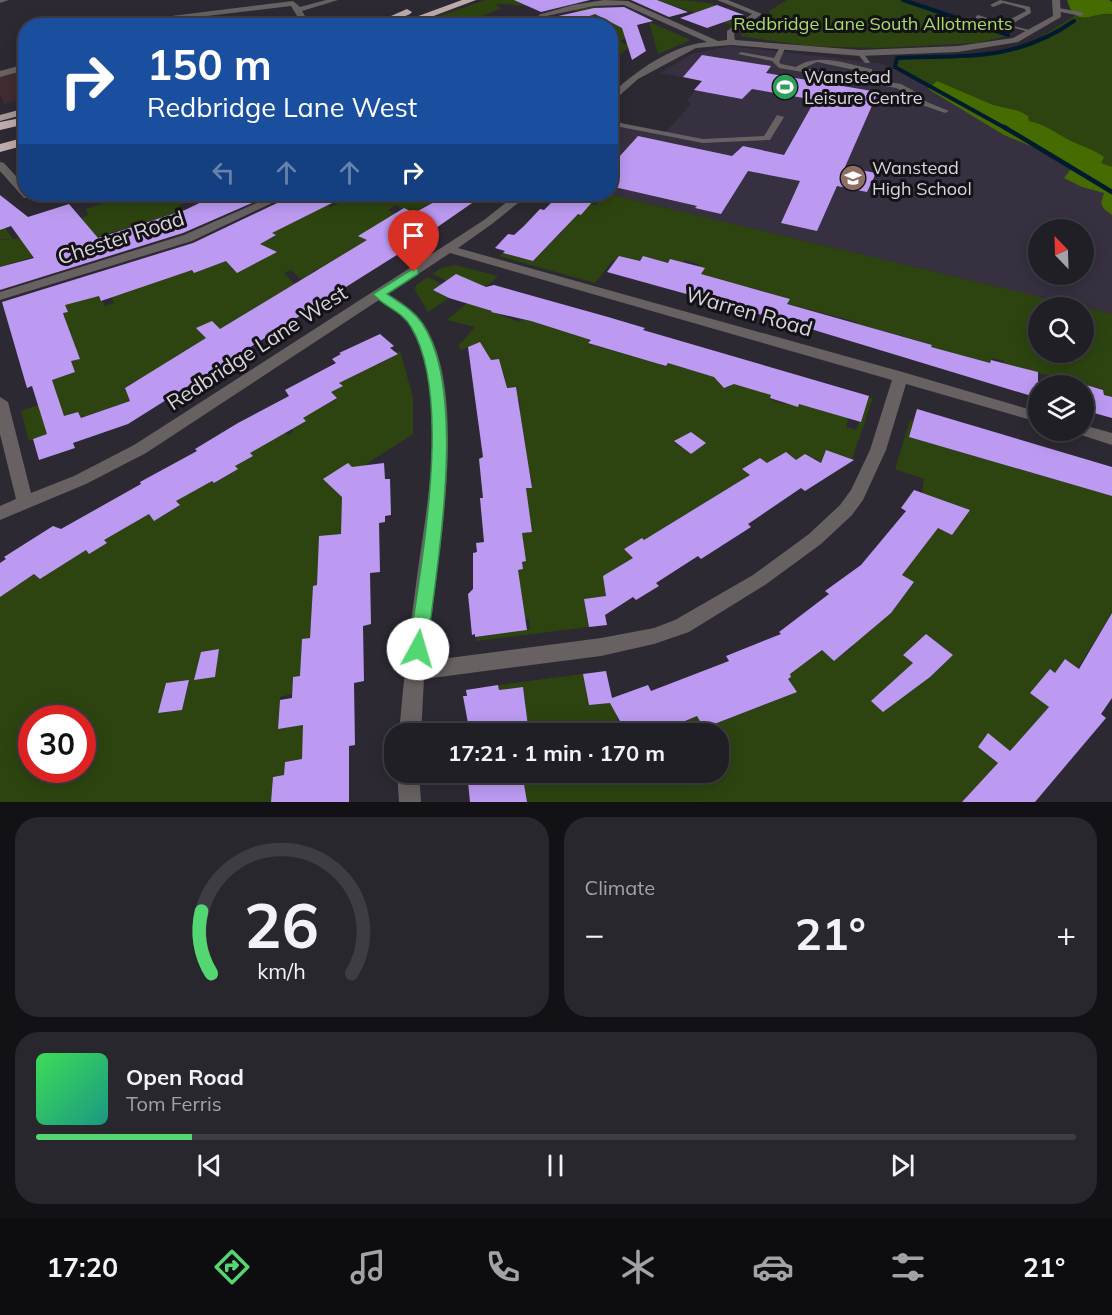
<!DOCTYPE html>
<html lang="en">
<head>
<meta charset="utf-8">
<style>
  :root { --surface:#211f26; --page:#29272e; --text:#f1f3f6; --muted:#a2a2a7; --line:#3e3d43; --accent:#54d672 }
  body { margin:0; font-family:Mulish,sans-serif; background:var(--page); color:var(--text); height:100vh; display:flex; flex-direction:column; font-size:22px; white-space:nowrap }
  * { box-sizing:border-box; margin:0 }
  p { font-size:20px; color:var(--muted) }
  .icon { flex:none; width:33px; height:33px; fill:none; stroke:currentColor; stroke-width:2; stroke-linecap:round; stroke-linejoin:round }
  .map { position:relative; height:802px; overflow:hidden }
  .sheet { display:flex; flex-direction:column; gap:15px; padding:15px; background:#121115; flex:1 }
  .sheet>* { flex:none }
  .guide { position:absolute; left:18px; top:18px; width:600px; height:183px; border-radius:24px; box-shadow:0 3px 15px #0003,0 0 0 2px var(--line); background:#1a4fa0; color:#fff; overflow:hidden }
  .needle { width:39px; rotate:337deg }
  .tools { position:absolute; left:1028px; top:219px; display:grid; gap:12px }
  .tools a { display:grid; place-items:center; width:66px; height:66px; border-radius:50%; background:var(--surface); box-shadow:0 3px 15px #0003,0 0 0 2px var(--line); font-size:30px }
  .speed { position:absolute; left:18px; top:705px; display:flex; gap:12px; font-size:30px; font-weight:700; text-align:center }
  .speed>* { display:grid; place-content:center; width:78px; height:78px; border-radius:50%; background:var(--surface); box-shadow:0 3px 15px #0003,0 0 0 2px var(--line); line-height:1 }
  .speed .limit { border:9px solid #d22; background:#fff; color:#111 }
  .pin { position:absolute; display:grid; place-items:center; width:51px; height:51px; color:#fff; margin:-62px -26px; border-radius:50% 50% 50% 0; rotate:-45deg; box-shadow:0 0 6px #0007 }
  .pin .icon { rotate:45deg }
  .me { position:absolute; width:66px; margin:-33px; rotate:6deg; stroke-linejoin:round; filter:drop-shadow(0 0 4px #0008) }
  .turn { display:flex; align-items:center; gap:21px; height:126px; padding:0 30px; font-size:27px }
  .turn .icon { width:78px; height:78px; stroke-width:2.5 }
  .turn b { display:block; font-size:42px; line-height:51px }
  .lanes { display:flex; align-items:center; height:57px; padding:0 30px; background:#0003; justify-content:center; gap:30px; direction:ltr }
  .lanes .off { opacity:.35 }
  .big { font-size:45px; font-weight:700; line-height:1.1 }
  .sheet .tile { flex:1; display:flex; flex-direction:column; justify-content:center; gap:9px; min-width:0; padding:0 21px; border-radius:24px; background:var(--page) }
  .sheet .dial { align-items:center; gap:0 }
  .dial svg { height:156px; overflow:visible; fill:none; stroke:var(--line); stroke-width:7; stroke-linecap:round; text-anchor:middle }
  .dial text { fill:var(--text); stroke:none }
  .song { display:flex; align-items:center; gap:18px }
  .cover { width:72px; height:72px; border-radius:9px; background:linear-gradient(135deg,hsl(130 70% 55%),hsl(170 70% 35%)) }
  .played { height:6px; border-radius:3px; background:linear-gradient(90deg,var(--accent) 15%,var(--line) 15%) }
  .keys { display:flex; justify-content:space-around; direction:ltr }
  .heat { display:flex; justify-content:space-between; align-items:center; font-size:33px; direction:ltr }
  .sheet .tiles { flex:1; display:grid; gap:15px; grid-template-columns:1fr 1fr }
  .tile:last-child { grid-column:span 2 }
  .trip { position:absolute; left:384px; top:723px; width:345px; height:60px; border-radius:24px; background:var(--surface); box-shadow:0 3px 15px #0003,0 0 0 2px var(--line); font-weight:700; line-height:60px; text-align:center }
  .tab-bar { display:flex; height:96px; justify-content:space-around; align-items:center; background:#0d0c0f; color:var(--muted) }
  .tab-bar .icon { width:42px; height:42px }
  .tab-bar .selected { color:var(--accent) }
  .tab-bar b { font-size:27px; color:var(--text) }
  .map>svg:first-child { display:block }
</style>
</head>
<body>
<div class="map">
<svg width="1112" height="802" viewBox="0 0 1112 802">
  <rect width="100%" height="100%" fill="#2c2933"/>
  <path fill="#363040" fill-rule="evenodd" d="M729 46 878 63 907 72 983 114 1112 191V314L608 194H610L611 120 613 116 627 125 666 132 691 104 687 101 702 81 660 73 692 54ZM1038 230H1083V274H1038Z"/>
  <polygon fill="#402c31" points="25,70 25,99 4,104 0,93 0,76"/>
  <g fill="#2d4410" fill-rule="evenodd">
    <path d="M486 0H544C521 12 510 0 495 5L501 8 481 17 489 20 484 24 410 26Z"/>
    <path d="M657 0C675 0 696 0 713 4 724 9 735 18 744 21L731 29 729 28 731 26 726 23Z"/>
    <polygon points="787,0 900,0 1006,36 977,43 878,48 807,46 741,36 742,33 770,13 769,11"/>
    <polygon points="1112,3 1112,191 1079,166 949,94 894,68 902,57 994,52 1011,49 1031,43 1092,5"/>
    <polygon points="597,6 623,28 626,39 621,40 622,43 627,44 628,48 611,62 610,26 548,25 550,17 559,20 589,15 573,10"/>
    <polygon points="649,22 691,40 658,54"/>
    <polygon points="134,194 218,194 197,203 190,200 179,205 185,210 0,267 0,240 10,239 0,239 0,230 5,228 13,239 34,236 89,215 85,209"/>
    <polygon points="353,194 449,194 435,207 428,204 418,210 420,216 396,205 388,210 411,222 367,240 321,271 317,269 308,275 317,280 308,286 291,270 284,273 293,282 305,289 219,330 197,328 208,340 174,357 147,377 145,376 125,387 130,401 81,418 78,412 68,415 58,430 29,441 21,411 58,398 52,380 75,372 71,361 80,358 78,353 69,356 40,326 65,318 63,313 68,311 65,305 37,314 36,311 99,296 105,306 114,303 111,297 190,269 194,273 275,236 272,233 327,205 331,207 342,201 338,199"/>
    <path d="M593 194H608L1112 314V397L1104 395 1103 389 1057 377 1056 382 1052 381 1053 376 1003 367 1004 361 992 358 990 363 930 352 931 344 861 325 854 332 857 322 787 304 789 299 750 287 747 292 729 282 701 275 698 264 685 260 683 263 670 260 668 263 643 256 640 261 619 256 616 261 613 260 595 283 499 256 503 253 533 261 563 231 556 229 559 210 581 215 585 210 580 208 585 203 596 205 603 196ZM1038 308H1083V352H1038Z"/>
    <path d="M455 265 498 276 468 302 519 322 521 319 531 321 534 317 539 324 591 339 588 344 650 361 656 352 666 355 659 365 666 367 670 360 677 366 687 369 689 366 720 379 719 383 726 387 730 386 734 378 772 394 770 399 784 404 800 402 849 417 846 427 856 430 869 397 873 398 852 459 826 450 821 462 815 458 796 460 786 452 767 463 760 458 742 469 750 475 644 540 642 538 624 549 633 558 606 591 605 596 584 599 589 627 476 641 477 637 530 629 529 619H525L521 589 507 591 475 575 523 569 522 562 526 561 509 548 525 488 532 487 530 471 496 452 526 449 521 417 509 411 521 410 519 399 507 400 506 393 517 392 516 387 505 388 489 381 505 378 499 359 491 360 480 342 461 350 458 344 461 343 475 327 447 320 467 303 447 281 432 274 441 268ZM691 433 706 443 691 454 674 442Z"/>
    <polygon points="428,277 442,284 433,290 449,298 428,312 415,290 416,285"/>
    <path d="M400 351 413 397V434L365 465C365 486 342 500 341 522L369 519 344 533 319 537 318 575 343 582 313 586 310 638 302 639 301 652 317 673 293 677 292 694 280 697V700L278 729 303 725V759L285 762 284 775 273 777 271 802H0V596L34 573 40 579 68 561 80 542 89 554 106 543 102 537 149 514 155 520 179 506 176 501 202 486 195 466 215 483 237 469 235 466 252 456 249 452 285 433 288 435 294 431 291 429 301 416 309 414 337 399 331 392 342 386 334 378 376 363 378 365ZM219 649 215 676 194 680 201 652ZM189 681 182 710 159 713 166 683ZM32 718H82V770H32Z"/>
    <path d="M910 420 913 421 909 437 1112 496V613L1078 668 1065 659 1058 669 1074 685 1050 669 1031 693 1049 707 1010 751 978 747 998 763 962 802H527L524 782 531 781 530 773H630L632 780 646 777 645 773 718 772V734L654 733 697 716 705 728 797 692 788 679 791 677 790 674 822 650 834 661 853 647 850 644 891 613 914 583 902 575 938 528 952 535 970 510 922 493 924 479 895 469ZM926 634 953 655 930 677 903 655Z"/>
    <polygon points="583,674 589,705 613,702 621,733 529,733 517,705 526,704 523,687 499,690 498,685"/>
  </g>
  <g fill="#456b01">
    <path d="M1067 0H1109L1112 2V14C1091 12 1076 30 1067 0Z"/>
    <path d="M937 81 993 105 1019 111 1028 116 1029 121C1045 124 1055 133 1069 140 1081 146 1093 149 1104 157L1101 163 1112 167V215L1104 209 1101 203 1104 193 1082 187 1064 178 1071 169 1055 156 1004 135 928 89Z"/>
  </g>
  <g fill="none" stroke-linecap="round" stroke-linejoin="round">
    <g stroke="#001b2f" stroke-width="4">
      <polyline points="903,0 1008,35"/>
      <path d="M1007 129 895 67 897 58C964 55 1015 62 1074 21"/>
    </g>
    <polyline stroke="#001b2f" stroke-width="4.5" points="1004,127 1112,192"/>
  </g>
  <g fill="#bc9af2">
    <polygon points="514,0 590,0 541,12"/>
    <polygon points="631,0 657,0 688,12 669,17"/>
    <polygon points="717,5 744,15 707,28 680,18"/>
    <polygon points="624,7 653,21 637,25 646,51 632,60 622,28 595,14 570,23 554,17 594,8"/>
    <polygon points="702,55 771,66 766,73 878,92 845,167 876,173 867,192 837,186 817,231 781,223 800,181 748,171 721,214 695,208 697,206 610,186 610,167 638,136 732,156 743,146 784,155 815,100 752,89 742,99 694,90 702,81 683,77"/>
    <polygon points="218,194 273,194 183,233 0,290 0,267 34,258 11,226 0,230 0,195 28,217 69,204 98,238 185,210"/>
    <polygon points="293,194 350,194 272,233 276,235 260,244 277,252 237,273 226,261 194,273 192,270 101,301 99,296 65,305 68,312 63,313 65,319 80,359 71,361 75,372 52,380 64,416 78,412 81,418 130,401 125,388 206,338 196,328 212,321 220,329 367,240 358,236 404,208 414,213 449,194 456,194 475,201 400,253 128,424 73,443 75,448 39,460 33,439 47,434 32,386 27,388 2,302 193,243 292,196"/>
    <polygon points="564,194 599,194 581,215 578,214 533,261 503,253 505,251 495,248 508,234 514,235 524,226 540,209 544,210 552,202 556,203"/>
    <polygon points="619,256 640,261 643,256 668,263 670,259 705,268 701,274 790,299 787,304 932,345 931,347 990,363 991,360 1038,372 1038,398 791,323 607,272"/>
    <polygon points="456,274 486,287 494,285 608,317 645,328 643,330 869,396 861,422 799,404 798,407 770,398 771,395 734,384 724,388 714,377 668,363 666,366 588,343 591,340 531,321 491,312 492,311 449,298 433,290"/>
    <polygon points="380,334 394,346 390,348 398,354 339,383 343,386 331,392 337,398 303,418 306,421 250,453 253,456 235,466 238,469 214,483 212,481 176,501 180,505 154,521 149,514 104,540 107,543 89,554 86,550 40,579 34,574 0,597 0,563 6,559 4,557 53,526 61,529 141,484 140,482 197,451 195,449 238,423 289,396 285,390 336,363 332,359 341,354 339,353"/>
    <polygon points="480,342 491,360 499,359 507,388 516,387 532,488 526,488 532,532 522,533 526,561 522,562 523,569 518,570 527,630 475,637 475,634 472,635 468,594 473,589 473,553 477,552 476,543 484,542 480,498 483,498 479,459 483,457 468,347"/>
    <polygon points="1083,384 1103,390 1104,395 1112,397 1112,418 1083,410"/>
    <polygon points="917,409 1112,467 1112,496 909,437"/>
    <polygon points="691,432 706,443 691,454 674,441"/>
    <polygon points="826,450 854,460 805,491 801,488 748,524 751,527 701,559 698,556 656,583 659,586 636,600 633,597 605,615 607,625 589,627 584,599 606,596 603,576 633,558 624,549 642,538 644,540 750,475 742,469 760,458 767,463 786,452 796,460 805,454 821,463"/>
    <polygon points="348,463 352,467 384,463 385,479 390,479 391,515 385,516 385,522 379,523 380,572 370,573 371,624 363,626 364,681 354,683 355,745 349,746 349,802 271,802 273,777 284,775 285,762 302,759 303,725 278,729 280,700 292,698 293,677 300,676 302,639 310,638 313,586 317,585 319,536 341,534 342,497 323,479"/>
    <polygon points="914,490 970,510 952,535 938,528 902,575 914,582 891,613 834,661 822,650 790,674 791,677 788,679 797,692 704,728 697,716 654,734 627,734 610,703 589,705 583,674 606,671 612,698 648,685 651,691 729,661 726,656 781,634 779,632 829,594 825,591 861,565 906,511 901,508"/>
    <polygon points="1112,613 1112,698 1101,714 1106,718 1035,802 962,802 998,763 978,747 988,733 1010,751 1049,707 1030,693 1050,669 1055,673 1065,659 1079,669"/>
    <polygon points="926,634 953,655 930,677 883,712 871,701 913,663 903,655"/>
    <polygon points="219,649 215,677 194,680 201,652"/>
    <polygon points="189,680 182,710 158,713 166,683"/>
    <polygon points="498,685 499,690 523,687 529,734 470,734 463,696 467,696 466,690"/>
    <polygon points="467,772 522,772 527,802 470,802"/>
  </g>
  <g fill="none" stroke-linecap="round" stroke-linejoin="round">
    <g fill="#686161" fill-rule="evenodd">
      <polygon points="1000,0 1030,7 1031,13 1010,25 1033,31 1033,33 976,18 976,16 978,15 1003,23 1026,11 1025,9 1003,3 993,7 990,5"/>
      <polygon points="1058,8 1081,12 1084,14 1081,16 1056,11 1056,9"/>
      <path d="M781 45 786 46 779 62 781 64 796 67C818 52 847 64 872 69V73H869L817 62 804 68 901 84 912 90 927 102 949 111 945 113 922 105 907 93 896 88 779 68 772 61 738 54 741 52 774 58Z"/>
      <polygon points="858,52 862,52 870,62 869,63 865,63 857,53"/>
      <polygon points="777,115 784,117 770,140 767,140 703,143 610,125 610,121 703,139 764,136"/>
    </g>
    <g fill="#686161" fill-rule="evenodd">
      <polygon points="0,0 9,0 0,3"/>
      <polygon points="326,0 338,0 302,11 311,26 303,26 291,6 139,24 135,22 139,20 293,1 300,7"/>
      <path d="M604 0 628 1 718 41 727 40V31L752 14 717 0H728L762 14 734 34 735 40 860 50 958 46 1013 38 1053 16 1052 0H1060L1061 17 1018 42 958 52 860 56 731 45 696 48 638 79 610 104V95C636 71 670 46 707 42L624 5 594 6 542 17 538 15 573 5Z"/>
      <polygon points="26,64 26,70 0,77 0,71"/>
      <polygon points="0,162 4,163 26,187 26,194 55,194 49,197 24,198 0,171"/>
      <polygon points="277,194 291,194 192,241 0,300 0,292 184,235"/>
      <path d="M517 194H529L492 224 458 248 906 373 1038 412V422L906 384 886 450 863 500 852 515 821 544 765 585 689 632 654 644 601 656 424 679 421 734H399C403 684 409 634 416 584 425 513 452 389 411 325 403 314 390 307 379 300L146 453 86 484 0 520V506L16 499 0 434V397L8 402 31 493 74 476 134 445 444 246 484 220ZM450 253 892 380 870 450 851 490 840 505 809 534 753 575 675 620 654 628 601 638 426 661C434 574 473 396 423 323 414 310 401 302 388 294Z"/>
      <polygon points="1083,425 1112,433 1112,445 1078,434 1076,430 1083,430"/>
      <polygon points="397,772 419,772 421,802 399,802"/>
    </g>
    <polygon fill="#a59796" fill-rule="evenodd" points="26,108 26,114 0,121 0,115"/>
    <g fill="#bdacab" fill-rule="evenodd">
      <polygon points="462,0 476,0 407,26 391,26"/>
      <polygon points="407,9 412,12 410,14 383,26 368,26"/>
      <polygon points="26,117 26,124 0,130 0,122"/>
      <polygon points="26,137 26,145 0,152 0,144"/>
    </g>
  </g>
  <path fill="#54d672" stroke="#378b4a" stroke-width="1.5" d="M414 268 418 269V274L387 294C400 303 413 310 422 323 469 392 436 568 427 649L424 654 418 657 412 654 409 649C420 567 454 398 411 327 402 311 384 307 373 294Z"/>
  <defs>
    <g id="stadium-disc" transform="scale(1.35)"><circle r="9.5" fill="#2e9e5b" stroke="#141217"/><path d="M0-5a6.5 5 0 1 0 0 10a6.5 5 0 1 0 0-10ZM-3.5-1.8h7v3.6h-7Z" fill="#fff"/></g>
    <g id="school-disc" transform="scale(1.35)"><circle r="9.5" fill="#8d6e63" stroke="#141217"/><path d="M0-5L7-2L0 1L-7-2ZM-4 1L0 2.5L4 1V4Q0 6-4 4Z" fill="#fff"/></g>
  </defs>
  <g fill-rule="evenodd">
    <use href="#stadium-disc" x="785" y="87"/>
    <use href="#school-disc" x="853" y="178"/>
  </g>
  <g text-anchor="middle" stroke-width="6" stroke-linejoin="round" paint-order="stroke">
    <g font-size="18" fill="#a6dd67" stroke="#141217">
      <text x="873" y="30">Redbridge Lane South Allotments</text>
    </g>
    <g font-size="18" fill="#d8d5dc" stroke="#141217" text-anchor="start">
      <text x="804" y="83">Wanstead<tspan x="804" dy="21">Leisure Centre</tspan></text>
      <text x="872" y="174">Wanstead<tspan x="872" dy="21">High School</tspan></text>
    </g>
    <g font-size="21" fill="#d8d5dc" stroke="#141217">
      <text transform="translate(121 238) rotate(-18)" y="7">Chester Road</text>
      <text transform="translate(749 312) rotate(16)" y="7">Warren Road</text>
      <text transform="translate(257 348) rotate(-33)" y="7">Redbridge Lane West</text>
    </g>
  </g>
</svg>
<div class="tools">
<a><svg class="needle" viewBox="-14 -14 28 28"><path d="M0-13l5 13h-10z" fill="#e53935"/><path d="M0 13l5-13h-10z" fill="#a2a2a7"/></svg></a>
<a><svg class="icon" aria-label="search" viewBox="0 0 24 24"><circle cx="10" cy="10" r="6"/><path d="M15 15l6 6"/></svg></a>
<a><svg class="icon" aria-label="layers" viewBox="0 0 24 24"><path d="M12 4l9 5-9 5-9-5zM3 14l9 5 9-5"/></svg></a>
</div>
<div class="speed"><div class="limit">30</div></div>
<div class="pin" style="left:414px;top:272px;background:#d93025"><svg class="icon" aria-label="arrive" viewBox="0 0 24 24"><path d="M6 21V4h12l-3 4 3 4H6"/></svg></div>
<svg class="me" style="left:418px;top:649px" viewBox="-20 -20 40 40"><circle r="19" fill="#fff"/><path d="M0-13L10 11 0 6-10 11z" fill="#54d672"/></svg>
<div class="trip">17:21 · 1 min · 170 m</div>
<div class="guide">
<div class="turn"><svg class="icon" aria-label="right" viewBox="0 0 24 24"><path d="M7 20v-9h11M14 6l5 5-5 5"/></svg><div><b>150 m</b>Redbridge Lane West</div></div>
<div class="lanes"><svg class="icon off" aria-label="left" viewBox="0 0 24 24"><path d="M17 20v-9H6M10 6l-5 5 5 5"/></svg><svg class="icon off" aria-label="ahead" viewBox="0 0 24 24"><path d="M12 20V5M6 11l6-6 6 6"/></svg><svg class="icon off" aria-label="ahead" viewBox="0 0 24 24"><path d="M12 20V5M6 11l6-6 6 6"/></svg><svg class="icon" aria-label="right" viewBox="0 0 24 24"><path d="M7 20v-9h11M14 6l5 5-5 5"/></svg></div>
</div>
</div>
<section class="sheet">
<div class="tiles">
<div class="tile dial"><svg viewBox="0 0 100 80">
<path d="M14 69A42 42 0 1 1 86 69"/>
<path d="M14 69A42 42 0 0 1 9 37" stroke="#54d672"/>
<text x="50" y="56" font-size="32" font-weight="700">26</text>
<text x="50" y="72" font-size="11">km/h</text>
</svg></div>
<div class="tile"><p>Climate</p>
<div class="heat"><a>−</a><b class="big">21°</b><a>+</a></div>
</div>
<div class="tile">
<div class="song"><i class="cover"></i><div><b>Open Road</b><p>Tom Ferris</p></div></div>
<div class="played"></div>
<div class="keys"><svg class="icon" aria-label="previous" viewBox="0 0 24 24"><path d="M18 5L8 12l10 7zM5 5v14"/></svg><svg class="icon" aria-label="pause" viewBox="0 0 24 24"><path d="M8 5v14M16 5v14"/></svg><svg class="icon" aria-label="next" viewBox="0 0 24 24"><path d="M6 5l10 7-10 7zM19 5v14"/></svg></div>
</div>
</div>
</section>
<nav class="tab-bar">
<b>17:20</b>
<svg class="icon selected" aria-label="directions" viewBox="0 0 24 24"><path d="M12 3l9 9-9 9-9-9zM9 14v-3h6M13 9l2 2-2 2"/></svg>
<svg class="icon" aria-label="music" viewBox="0 0 24 24"><path d="M9 18V5l10-2v13"/><circle cx="6" cy="18" r="3"/><circle cx="16" cy="16" r="3"/></svg>
<svg class="icon" aria-label="phone" viewBox="0 0 24 24"><path d="M5 4h4l2 5-3 2q2 4 5 5l2-3 5 2v4C11 20 4 13 5 4z"/></svg>
<svg class="icon" aria-label="climate" viewBox="0 0 24 24"><path d="M12 3v18M4 7l16 10M4 17L20 7"/></svg>
<svg class="icon" aria-label="car" viewBox="0 0 24 24"><path d="M5 17H2v-5l4-1 3-4h7l3 4 3 1v5h-3M9 17h6M6 11h13"/><circle cx="7" cy="17" r="2"/><circle cx="17" cy="17" r="2"/></svg>
<svg class="icon" aria-label="filters" viewBox="0 0 24 24"><path d="M4 7h16M4 17h16"/><circle cx="9" cy="7" r="2"/><circle cx="15" cy="17" r="2"/></svg>
<b>21°</b>
</nav>
</body>
</html>
